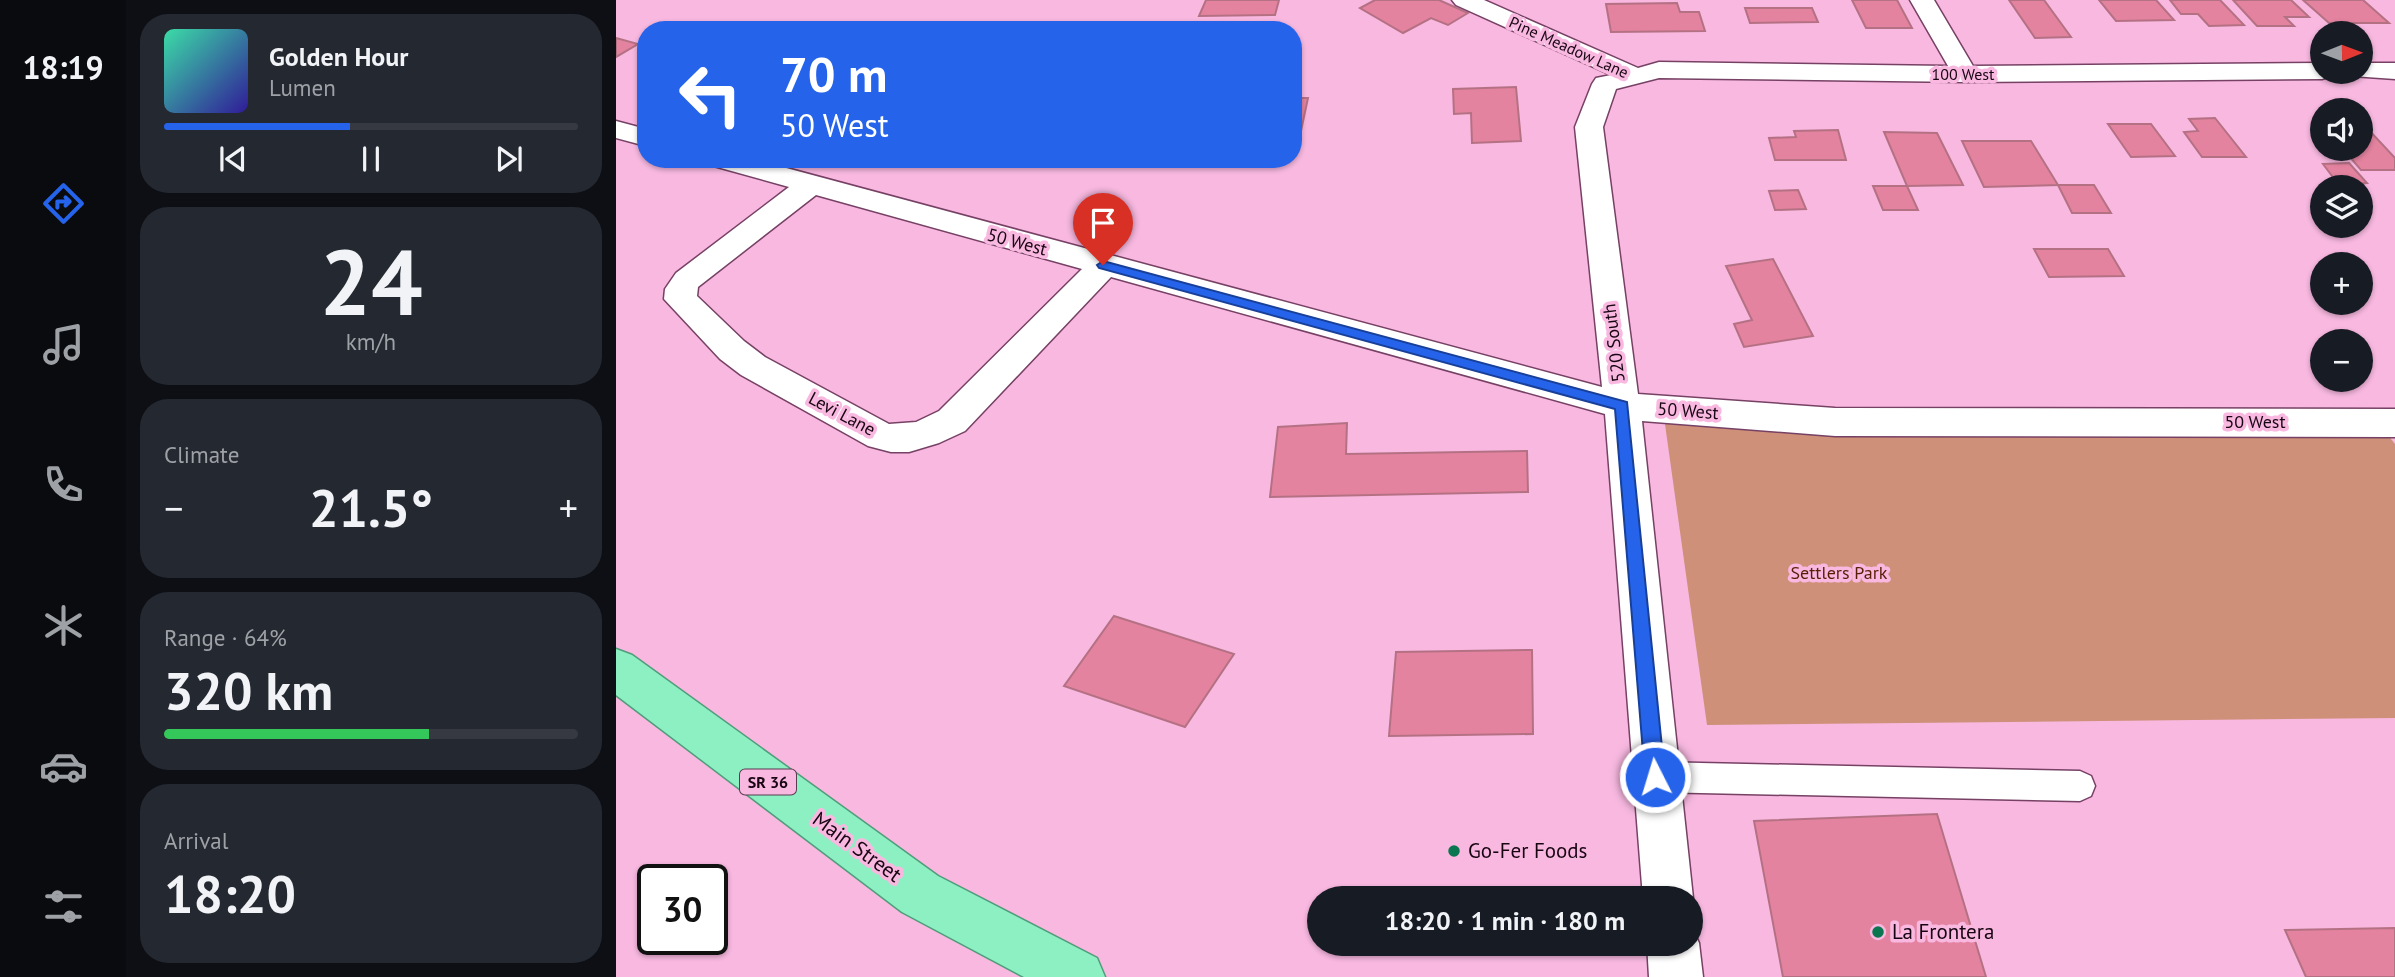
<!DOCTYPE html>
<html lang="en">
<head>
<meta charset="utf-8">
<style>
  :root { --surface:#171b24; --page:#242831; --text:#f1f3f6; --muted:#9ea1a6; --line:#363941; --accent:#2563eb }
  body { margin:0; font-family:"PT Sans",sans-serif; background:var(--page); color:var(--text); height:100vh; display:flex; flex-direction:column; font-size:26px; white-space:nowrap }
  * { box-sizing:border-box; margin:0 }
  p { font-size:23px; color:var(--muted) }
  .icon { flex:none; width:38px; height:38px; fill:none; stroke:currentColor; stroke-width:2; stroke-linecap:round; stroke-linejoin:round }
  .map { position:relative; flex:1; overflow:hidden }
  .side { display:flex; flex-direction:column; gap:14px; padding:14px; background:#0d0f14; width:490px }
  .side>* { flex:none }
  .top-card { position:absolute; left:21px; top:21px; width:665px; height:147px; border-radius:28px; box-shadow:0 2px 5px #0004; background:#2563eb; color:#fff; overflow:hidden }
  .needle { width:46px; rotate:89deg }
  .tools { position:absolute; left:1694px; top:21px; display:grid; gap:14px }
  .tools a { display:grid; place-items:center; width:63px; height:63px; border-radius:50%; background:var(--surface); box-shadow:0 2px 5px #0004; font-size:35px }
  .speed { position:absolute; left:21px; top:864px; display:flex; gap:14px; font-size:35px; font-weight:700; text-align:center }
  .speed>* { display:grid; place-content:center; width:91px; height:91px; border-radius:50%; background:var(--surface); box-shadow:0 2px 5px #0004; line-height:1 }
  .speed .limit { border:4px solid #111; border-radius:10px; background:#fff; color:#111 }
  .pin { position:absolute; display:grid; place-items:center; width:60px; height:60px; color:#fff; margin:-72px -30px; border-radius:50% 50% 50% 0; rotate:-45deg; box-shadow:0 0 7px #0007 }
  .pin .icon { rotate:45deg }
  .me { position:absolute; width:77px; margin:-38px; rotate:355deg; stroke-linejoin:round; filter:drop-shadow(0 0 5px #0008) }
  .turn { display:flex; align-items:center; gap:24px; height:147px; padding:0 28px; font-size:32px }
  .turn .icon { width:91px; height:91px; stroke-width:2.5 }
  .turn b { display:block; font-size:49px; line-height:60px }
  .big { font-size:52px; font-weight:800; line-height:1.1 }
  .side .tile { flex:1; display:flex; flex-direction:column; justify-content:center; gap:10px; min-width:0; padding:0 24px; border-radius:28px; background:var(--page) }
  .side .dial { align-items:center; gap:0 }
  .dial b { font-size:91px; line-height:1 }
  .song { display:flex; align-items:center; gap:21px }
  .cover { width:84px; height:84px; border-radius:10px; background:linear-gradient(135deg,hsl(160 70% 55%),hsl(250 70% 35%)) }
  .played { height:7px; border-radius:4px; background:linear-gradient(90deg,var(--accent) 45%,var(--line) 45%) }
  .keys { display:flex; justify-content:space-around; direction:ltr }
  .heat { display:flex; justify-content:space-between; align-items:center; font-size:38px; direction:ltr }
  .charge { height:10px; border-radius:5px; background:linear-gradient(90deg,#34c759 64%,var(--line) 0) }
  .trip { position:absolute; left:691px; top:886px; width:396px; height:70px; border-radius:35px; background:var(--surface); box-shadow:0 2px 5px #0004; font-weight:800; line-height:70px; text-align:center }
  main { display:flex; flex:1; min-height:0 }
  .dock { display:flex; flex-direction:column; width:126px; justify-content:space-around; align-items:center; background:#090b0e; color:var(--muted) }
  .dock .icon { width:49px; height:49px }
  .dock .selected { color:var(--accent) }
  .dock b { font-size:32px; color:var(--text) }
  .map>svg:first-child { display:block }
</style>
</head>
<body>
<main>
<nav class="dock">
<b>18:19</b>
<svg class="icon selected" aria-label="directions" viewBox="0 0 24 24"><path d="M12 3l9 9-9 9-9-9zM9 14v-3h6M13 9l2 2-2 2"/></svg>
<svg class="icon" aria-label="music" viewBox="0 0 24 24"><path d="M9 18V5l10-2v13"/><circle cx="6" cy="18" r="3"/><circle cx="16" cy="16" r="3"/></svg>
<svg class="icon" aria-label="phone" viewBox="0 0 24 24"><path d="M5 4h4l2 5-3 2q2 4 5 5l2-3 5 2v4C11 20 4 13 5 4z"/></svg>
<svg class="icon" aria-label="climate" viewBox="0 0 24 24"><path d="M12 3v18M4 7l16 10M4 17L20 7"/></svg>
<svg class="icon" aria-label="car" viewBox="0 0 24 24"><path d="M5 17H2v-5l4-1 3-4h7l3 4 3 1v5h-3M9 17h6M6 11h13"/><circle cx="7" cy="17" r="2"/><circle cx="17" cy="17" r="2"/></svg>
<svg class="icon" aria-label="filters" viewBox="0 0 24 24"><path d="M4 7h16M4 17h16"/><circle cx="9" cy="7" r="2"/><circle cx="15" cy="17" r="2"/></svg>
</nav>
<section class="side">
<div class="tile">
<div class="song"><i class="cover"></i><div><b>Golden Hour</b><p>Lumen</p></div></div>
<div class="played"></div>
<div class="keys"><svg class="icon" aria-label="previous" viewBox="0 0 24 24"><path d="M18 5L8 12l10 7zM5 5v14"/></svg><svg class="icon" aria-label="pause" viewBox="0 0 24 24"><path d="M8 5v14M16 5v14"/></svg><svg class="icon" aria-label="next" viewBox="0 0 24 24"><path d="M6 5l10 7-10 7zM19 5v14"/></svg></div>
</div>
<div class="tile dial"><b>24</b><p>km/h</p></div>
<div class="tile"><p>Climate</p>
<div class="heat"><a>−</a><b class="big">21.5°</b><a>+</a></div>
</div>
<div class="tile"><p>Range · 64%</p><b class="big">320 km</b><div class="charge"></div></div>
<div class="tile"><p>Arrival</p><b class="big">18:20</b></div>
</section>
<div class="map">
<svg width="1779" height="977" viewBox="0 0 1779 977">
  <rect width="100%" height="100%" fill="#f8b8e0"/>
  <polygon fill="#ce9078" points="1048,417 1771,434 1779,444 1779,718 1091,725"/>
  <g fill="#e483a0" stroke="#b57184" stroke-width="2">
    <polygon points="590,0 663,0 659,15 583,16"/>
    <polygon points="759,0 823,0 852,13 832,25 815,18 787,33 744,8"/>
    <polygon points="1236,0 1281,0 1296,28 1250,28"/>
    <polygon points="1393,0 1428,0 1455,37 1419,38"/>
    <polygon points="1483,0 1540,0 1558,20 1500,21"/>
    <polygon points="1554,0 1604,0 1628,25 1593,26 1582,14 1565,14"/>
    <polygon points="1617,0 1675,0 1693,17 1669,17 1678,26 1641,26"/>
    <polygon points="1687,0 1747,0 1773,23 1713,23"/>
    <polygon points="1061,3 1064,12 1083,12 1089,31 995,32 990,4"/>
    <polygon points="1129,8 1196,8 1202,22 1134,23"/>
    <polygon points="158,22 194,29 146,30"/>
    <polygon points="0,38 22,44 0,57"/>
    <polygon points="900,87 905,141 856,143 855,113 838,114 837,89"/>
    <polygon points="677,98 692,98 685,131 677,131"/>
    <polygon points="1599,118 1630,157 1586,157 1568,132 1582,131 1573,119"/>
    <polygon points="1492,124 1535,124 1559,156 1515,157"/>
    <polygon points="1745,129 1752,129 1779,158 1779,170 1745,170 1727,149 1745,149"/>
    <polygon points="1222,130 1230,160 1159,160 1153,138 1180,137 1178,131"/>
    <polygon points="1268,132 1321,133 1347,185 1291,186"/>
    <polygon points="1346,141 1415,141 1442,185 1368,187"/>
    <polygon points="558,159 604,159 603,163 556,163"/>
    <polygon points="1733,163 1751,183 1722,184 1707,164"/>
    <polygon points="1442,185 1478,185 1495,213 1456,213"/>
    <polygon points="1257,186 1291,186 1302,210 1267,210"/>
    <polygon points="1182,190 1190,209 1159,210 1153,191"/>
    <polygon points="1418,249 1492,249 1508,276 1433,277"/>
    <polygon points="1157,259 1197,336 1128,347 1118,324 1136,320 1110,266"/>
    <polygon points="731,423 730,454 911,451 912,492 654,497 662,427"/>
    <polygon points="498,616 618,654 569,727 448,686"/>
    <polygon points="916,650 917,734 773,736 780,652"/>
    <polygon points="1321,814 1370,977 1167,977 1138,821"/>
    <polygon points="1779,928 1779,977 1690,977 1669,930"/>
  </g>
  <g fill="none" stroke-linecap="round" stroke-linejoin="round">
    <g stroke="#764164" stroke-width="3">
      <polygon id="service" points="1039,762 1464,771 1475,776 1479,786 1475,796 1464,801 1039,792 1028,787 1024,777 1028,767"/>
    </g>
    <g stroke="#764164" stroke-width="3">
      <g id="minor">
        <path d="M836 0H868L1022 68 1043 62 1332 66 1294 0H1318L1357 66 1706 63V72H1718L1715 76 1706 79 1349 82 1043 78 1000 89 987 127 1022 394 1219 408 1779 409V437L1219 436 1026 421 1077 898 1074 905V898H1027L989 414 495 277 349 431 323 443 293 452H275L252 446 125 375 104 359 48 299 49 289 60 273 173 187 94 165 90 159H137L986 387 959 127 976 84 980 78 995 75 840 5ZM200 195 466 269 323 411 300 422 273 424 149 357 128 341 81 296 82 287Z"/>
        <polygon points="1745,63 1779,63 1779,79 1736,76 1733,72 1745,72"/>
        <polygon points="0,121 30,129 30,146 0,138"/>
        <polygon points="1074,924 1083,943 1087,977 1033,977 1031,943 1074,943"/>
      </g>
    </g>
    <g stroke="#519c7b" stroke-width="3">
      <polygon id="trunk" points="0,649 16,655 322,876 481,958 489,977 408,977 286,912 0,695"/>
    </g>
    <use href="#service" fill="#fff" fill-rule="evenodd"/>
    <use href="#minor" fill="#fff" fill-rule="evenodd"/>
    <use href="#trunk" fill="#8cf0c3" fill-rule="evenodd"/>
  </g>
  <polygon fill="#2563eb" stroke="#184099" stroke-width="2" points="487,261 1011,402 1049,777 1046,784 1039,787 1032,784 1029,777 999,409 483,268 481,265"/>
  <g fill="#0a7650" stroke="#f8b8e0" stroke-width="2.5">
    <circle cx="838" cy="851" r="7"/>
    <circle cx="1262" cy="932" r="7"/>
  </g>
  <g text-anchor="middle" stroke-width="7" stroke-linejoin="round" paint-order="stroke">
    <g font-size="16" fill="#180512" stroke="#f8b8e0">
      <text transform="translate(953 47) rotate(24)" y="6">Pine Meadow Lane</text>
      <text x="1347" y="80">100 West</text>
    </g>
    <rect fill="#f8b8e0" stroke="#5b3b50" stroke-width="2" x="124" y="769.5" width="56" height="25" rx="5"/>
    <g font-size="16" font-weight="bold" fill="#180512">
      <text x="152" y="788">SR 36</text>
    </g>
    <g font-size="18" fill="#180512" stroke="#f8b8e0">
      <text transform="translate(401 242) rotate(15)" y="6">50 West</text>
      <text transform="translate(998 343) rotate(-97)" y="6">520 South</text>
      <text transform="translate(1072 411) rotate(4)" y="6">50 West</text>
      <text transform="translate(226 414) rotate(28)" y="6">Levi Lane</text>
      <text x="1639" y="428">50 West</text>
    </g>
    <g font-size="18" fill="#571e04" stroke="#f8b8e0">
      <text x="1223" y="579">Settlers Park</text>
    </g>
    <g font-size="21" fill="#180512" stroke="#f8b8e0">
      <text transform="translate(241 847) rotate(36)" y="7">Main Street</text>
    </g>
    <g font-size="21" fill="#180512" stroke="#f8b8e0" text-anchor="start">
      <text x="852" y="858">Go-Fer Foods</text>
      <text x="1276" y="939">La Frontera</text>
    </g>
  </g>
</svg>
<div class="tools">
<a><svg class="needle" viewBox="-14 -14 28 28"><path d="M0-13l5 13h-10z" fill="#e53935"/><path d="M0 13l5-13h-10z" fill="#9ea1a6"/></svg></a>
<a><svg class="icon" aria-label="sound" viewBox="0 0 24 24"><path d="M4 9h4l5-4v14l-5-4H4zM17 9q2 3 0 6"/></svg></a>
<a><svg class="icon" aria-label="layers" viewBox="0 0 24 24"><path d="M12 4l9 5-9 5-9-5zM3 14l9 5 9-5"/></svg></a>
<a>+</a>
<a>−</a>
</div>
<div class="speed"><div class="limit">30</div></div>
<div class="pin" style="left:487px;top:265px;background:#d93025"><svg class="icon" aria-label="arrive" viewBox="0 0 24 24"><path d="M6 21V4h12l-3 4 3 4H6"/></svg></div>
<svg class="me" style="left:1039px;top:777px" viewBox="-20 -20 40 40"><circle r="17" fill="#2563eb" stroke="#fff" stroke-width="3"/><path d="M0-11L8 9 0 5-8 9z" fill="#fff"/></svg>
<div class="trip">18:20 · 1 min · 180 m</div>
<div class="top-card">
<div class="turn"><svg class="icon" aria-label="left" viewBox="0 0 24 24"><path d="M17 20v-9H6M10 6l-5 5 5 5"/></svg><div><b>70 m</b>50 West</div></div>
</div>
</div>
</main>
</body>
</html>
